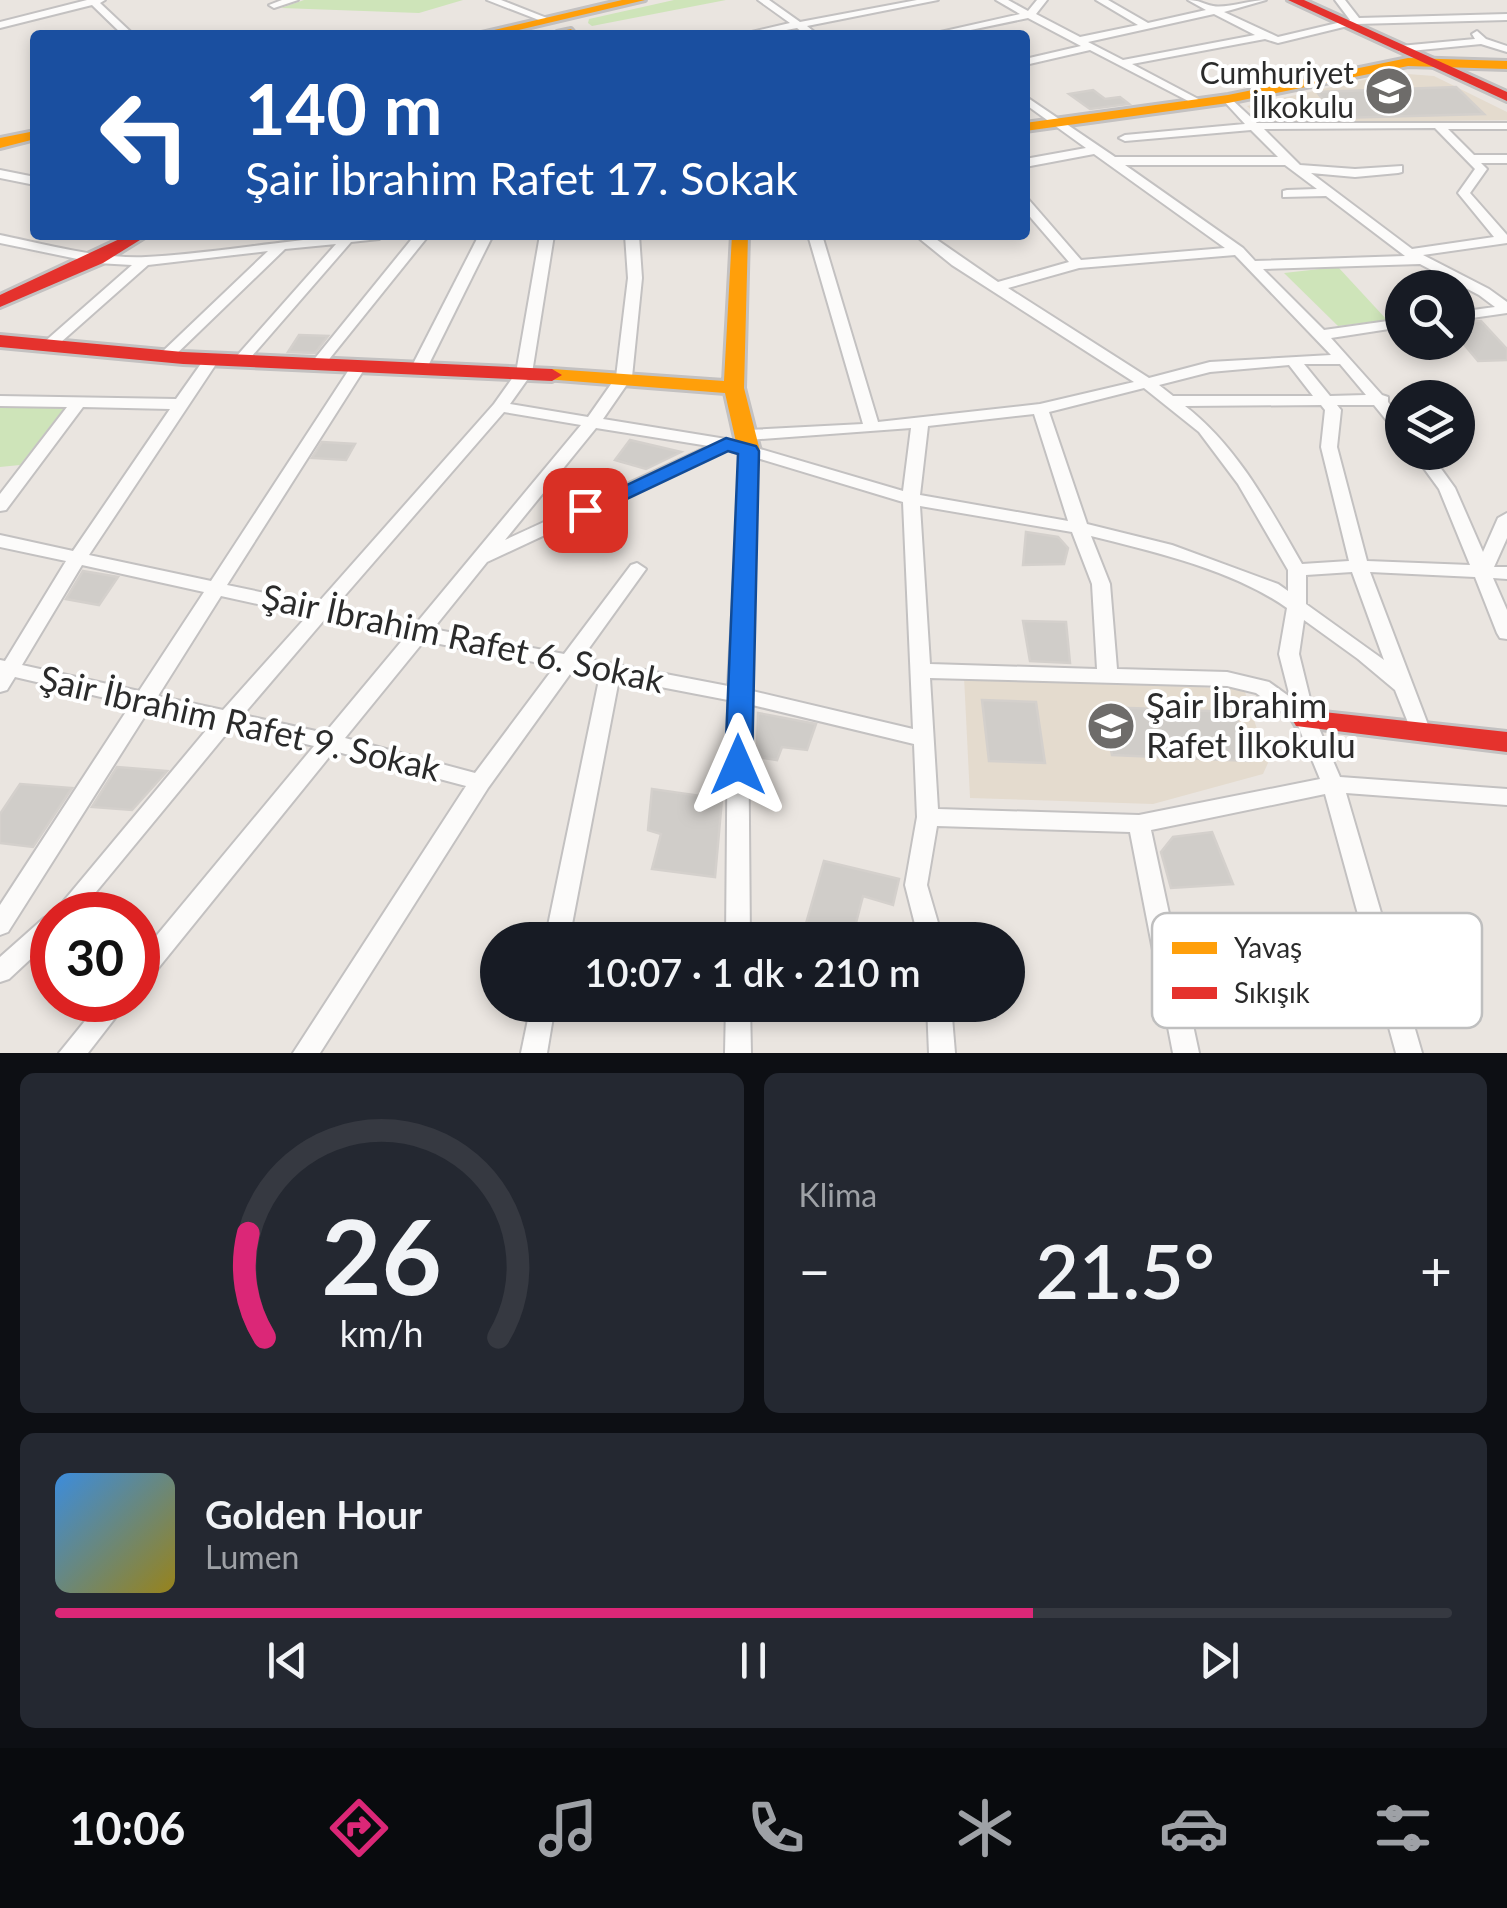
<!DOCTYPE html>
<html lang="tr">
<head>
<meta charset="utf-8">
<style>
  :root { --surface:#171b24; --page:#242831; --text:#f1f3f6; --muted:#9ea1a6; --line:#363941; --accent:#db2777 }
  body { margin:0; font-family:Lato,sans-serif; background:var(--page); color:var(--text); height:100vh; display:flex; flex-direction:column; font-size:38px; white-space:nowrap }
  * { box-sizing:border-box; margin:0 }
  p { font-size:32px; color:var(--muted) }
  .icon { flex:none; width:55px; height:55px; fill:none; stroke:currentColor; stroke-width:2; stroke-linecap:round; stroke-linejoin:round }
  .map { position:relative; height:1053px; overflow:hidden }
  .sheet { display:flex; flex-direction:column; gap:20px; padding:20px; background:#0d0f14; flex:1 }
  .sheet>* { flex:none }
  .guide { position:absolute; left:30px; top:30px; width:1000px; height:210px; border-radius:10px; box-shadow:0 5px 15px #0003; background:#1a4fa0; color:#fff; overflow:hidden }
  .buttons { position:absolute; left:1385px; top:270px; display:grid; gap:20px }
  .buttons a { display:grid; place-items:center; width:90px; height:90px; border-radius:50%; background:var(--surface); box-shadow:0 5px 15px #0003; font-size:50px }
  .speed { position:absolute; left:30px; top:892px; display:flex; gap:20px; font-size:50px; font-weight:700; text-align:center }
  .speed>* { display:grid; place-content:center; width:130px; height:130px; border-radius:50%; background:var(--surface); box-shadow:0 5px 15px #0003; line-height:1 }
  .speed .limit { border:15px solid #d22; background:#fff; color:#111 }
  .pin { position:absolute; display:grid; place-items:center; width:85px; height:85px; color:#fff; margin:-42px; border-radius:20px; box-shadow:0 5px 15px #0006 }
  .me { position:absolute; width:110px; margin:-55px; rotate:0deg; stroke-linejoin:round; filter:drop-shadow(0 0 8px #0008) }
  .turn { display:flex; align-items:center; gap:35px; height:210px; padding:0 50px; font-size:45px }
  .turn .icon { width:130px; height:130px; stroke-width:2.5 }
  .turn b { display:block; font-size:70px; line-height:85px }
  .big { font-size:75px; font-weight:600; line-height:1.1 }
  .sheet .card { flex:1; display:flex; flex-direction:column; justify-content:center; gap:15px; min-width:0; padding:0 35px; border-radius:15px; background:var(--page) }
  .sheet .dial { align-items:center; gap:0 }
  .dial svg { height:260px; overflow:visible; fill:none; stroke:var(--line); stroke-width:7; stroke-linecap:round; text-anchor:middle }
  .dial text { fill:var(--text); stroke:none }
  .song { display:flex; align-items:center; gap:30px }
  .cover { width:120px; height:120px; border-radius:15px; background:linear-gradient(135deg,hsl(210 70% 55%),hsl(50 70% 35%)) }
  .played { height:10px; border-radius:5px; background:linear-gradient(90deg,var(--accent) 70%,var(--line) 70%) }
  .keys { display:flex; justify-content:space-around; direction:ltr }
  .heat { display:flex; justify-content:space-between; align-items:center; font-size:55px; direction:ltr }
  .sheet .tiles { flex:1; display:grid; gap:20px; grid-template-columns:1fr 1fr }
  .card:last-child { grid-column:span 2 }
  .trip { position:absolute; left:480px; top:922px; width:545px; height:100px; border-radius:50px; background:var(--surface); box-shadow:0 5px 15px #0003; font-weight:600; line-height:100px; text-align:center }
  .tab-bar { display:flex; height:160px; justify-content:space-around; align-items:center; background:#090b0e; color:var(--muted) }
  .tab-bar .icon { width:70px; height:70px }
  .tab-bar .selected { color:var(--accent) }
  .tab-bar b { font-size:45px; color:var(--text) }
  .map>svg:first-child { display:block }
</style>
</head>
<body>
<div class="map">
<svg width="1507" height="1053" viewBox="0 0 1507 1053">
  <rect width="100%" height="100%" fill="#eae5e0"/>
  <g fill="#e4dbce">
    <polygon points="1394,73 1434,76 1507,112 1507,120 1265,123 1247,106"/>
    <polygon points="964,677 1244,689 1268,763 1263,774 1153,804 970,798"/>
  </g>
  <g fill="#cee4b9">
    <polygon points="304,0 463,0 419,13 281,8"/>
    <polygon points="674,0 726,0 592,26 588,23 589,19"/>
    <polygon points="1338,267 1387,320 1338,326 1284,273"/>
    <polygon points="0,407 65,407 20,465 0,467"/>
  </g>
  <g fill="#d0cdc9" stroke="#d4d0cc" stroke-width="2.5">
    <polygon points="1456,87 1484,114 1337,118 1317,92"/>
    <polygon points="1093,90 1105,99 1120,97 1129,104 1090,109 1069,94"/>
    <polygon points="1475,321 1481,321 1507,349 1507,360 1478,361 1458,337"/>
    <polygon points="299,335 328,336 315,353 288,352"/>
    <polygon points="630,440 681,452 646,469 615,460"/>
    <polygon points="322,442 355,444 346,460 312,458"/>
    <polygon points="1026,532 1058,537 1068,548 1064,564 1023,565"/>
    <polygon points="83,571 118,577 99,605 66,599"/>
    <polygon points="1023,621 1066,622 1070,663 1030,661"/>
    <polygon points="982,700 1036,702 1045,763 989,761"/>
    <polygon points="1103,707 1235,712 1249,761 1112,755"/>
    <polygon points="758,713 816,724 807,750 782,747 777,760 757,757"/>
    <polygon points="117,767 167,771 132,810 92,807"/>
    <polygon points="20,784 72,788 33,847 0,843 0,814"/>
    <polygon points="652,789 722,799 715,877 652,869 661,834 648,830"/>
    <polygon points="1212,832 1233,884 1171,888 1161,852 1173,837"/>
    <polygon points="824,861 899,879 893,905 863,896 852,938 805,927"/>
  </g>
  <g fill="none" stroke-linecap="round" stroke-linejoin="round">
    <g stroke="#c3c1c1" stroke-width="4">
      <g id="street">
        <polygon points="87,0 105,0 100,3 134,35 123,35 92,5 0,28 0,22"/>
        <polygon points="282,0 298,0 274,8 269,5"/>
        <polygon points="487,0 501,0 552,20 544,22"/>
        <polygon points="758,0 769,0 800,22 917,0 938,0 807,26 818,35 806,35 797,28 760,35 739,35 790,23"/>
        <path d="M996 0H1008L1028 11 1037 0H1047L1036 14 1080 37 1138 25 1096 0H1108L1148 23 1206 10 1188 0C1199 0 1203 4 1213 6 1225 9 1251 0 1266 0L1224 12 1278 37 1350 20 1335 0H1345L1359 18 1507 14V20L1356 24 1278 43 1265 39 1132 64 1202 101 1204 103 1198 106 1090 50 1025 65V59L1081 46 1028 18 947 35H927L1020 14ZM1214 14 1255 35 1123 60 1088 42Z"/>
        <polygon points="1477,31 1486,39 1507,46 1507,52 1481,44 1400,52 1395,49 1400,46 1475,39 1472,34"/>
        <path d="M1025 96 1115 157H1278L1251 130 1125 141 1119 138 1125 135 1245 124 1222 99 1228 96 1257 123H1507V129H1448L1474 155H1507V163H1481L1487 169 1470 193 1507 235V243L1423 255 1489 289 1507 302V313L1458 320V312L1495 307 1479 295 1420 264 1263 269 1324 330 1402 319V327L1331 338 1382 395 1388 397V402L1402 419V434L1396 432 1374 405H1337L1341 410 1337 447 1367 561 1470 565 1439 489 1412 452H1429L1455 488 1483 552 1498 518 1507 513V538L1494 567H1507V579L1493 578 1507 610V639L1500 638 1497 633 1475 577 1370 572 1430 730 1427 735H1413L1395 690 1358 659 1304 620 1299 654 1315 719 1340 777 1507 789V805L1346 793 1422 1053H1396L1325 794 1151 830 1199 1053H1173L1130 832 937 826 927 885 943 940H919L905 885 917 817 914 744 748 704 750 940H726L728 700 619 679 569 940H545L600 675 573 670 488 788 320 1053H293L466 786 334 751 147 982 138 985V958L314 746 232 727 77 915H52V939L9 979 0 982V957L44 918 52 915 213 722 150 708 8 932 0 935V905L131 704 15 677 7 690 0 692V660L5 661 66 561 0 547V535L73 551 170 409 83 407 6 510 0 511V494L67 407 0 406V396L176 399 205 358H215L218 361 89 555 211 581 352 365H362L365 368 227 585 317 604 494 404 516 373 540 235H554L532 373 510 404 588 417 616 377 628 278 625 235H639L642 278 632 377 603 419 726 439 903 491 911 428 748 440 740 435 748 430 863 424 808 235H822L878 422 1040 404 1134 382 952 265 915 235H930L998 282 1069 262 1025 211V199L1029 200 1081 260 1225 248 1094 154 1025 167V159L1086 148 1025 104ZM1435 128 1475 169 1458 193 1494 237 1412 249 1311 173 1355 177 1398 173 1402 172V166L1355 169 1300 165 1264 129ZM1125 165H1285L1317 189 1287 190 1283 191V197L1326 196 1405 256 1255 261 1243 248ZM1235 255 1331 355 1210 362 1149 378 1008 288 1079 268ZM1304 364H1340L1366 395 1330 396ZM1289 365 1313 396H1173L1159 385 1210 372ZM1144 388 1199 432 1238 484 1288 570V591L1278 584 1172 545 1087 524 1049 412ZM1321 405 1325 410 1321 447 1349 561 1302 564C1269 507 1238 447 1185 406ZM504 412 581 425 414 626 334 608ZM1034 414 1068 521 920 495 928 426ZM596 428 709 446 505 540ZM727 450 741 454 728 686 582 658 646 569 637 563 631 565 564 654 433 629 487 562ZM757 458 903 502 913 729 748 690ZM920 506 1072 532 1092 584 1097 669 930 664ZM1091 536C1155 552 1233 570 1287 608L1279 654 1290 697 1269 682 1227 672 1117 669 1110 584ZM82 565 204 592 139 691 22 665ZM1352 572 1384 660 1306 604V575ZM221 596 308 615 223 710 158 696ZM325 619 405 637 325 733 243 715ZM424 641 555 666 475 773 345 738ZM930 678 1227 686 1256 693 1297 723 1320 779 1139 815 938 809Z"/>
        <polygon points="0,170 35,177 35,185 0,178"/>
        <path d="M0 235C48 245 97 259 146 257 226 253 305 235 386 235L379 239 351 242 245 364 240 366 232 361 235 358 336 244 285 249 170 360 165 361 158 357 160 354 268 251 148 265 52 350 47 351 40 347 42 344 132 265 97 263 0 243Z"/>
        <polygon points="415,235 429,235 322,368 312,368 309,365 312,362"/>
        <polygon points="479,235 493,235 427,368 424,371 414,371 411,368"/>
        <polygon points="102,1000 129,1000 88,1053 59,1053"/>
        <polygon points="531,1005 555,1005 547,1053 521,1053"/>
        <polygon points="726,1005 750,1005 751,1053 725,1053"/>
        <polygon points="927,1005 951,1005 955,1053 929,1053"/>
      </g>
    </g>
    <g stroke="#c3c1c1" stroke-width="6">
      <g id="slow">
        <polygon points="622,0 645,0 497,35 473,35"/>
        <polygon points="571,29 576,35 556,35 557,32"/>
        <polygon points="1408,58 1507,61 1507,69 1408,66 1228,103 1025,131 1025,123 1228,95"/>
        <polygon points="35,131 35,139 0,148 0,138"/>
        <polygon points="732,235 748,235 744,388 760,451 756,455 749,457 738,451 725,393 545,379 542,375 545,371 552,369 724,381"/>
      </g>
    </g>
    <g stroke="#c3c1c1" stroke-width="6">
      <g id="jam">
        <polygon points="1288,0 1304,0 1507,92 1507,101"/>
        <polygon points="128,235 148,235 103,263 0,307 0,295"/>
        <polygon points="0,335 183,352 552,369 562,375 552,381 183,364 0,347"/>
        <polygon points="1305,710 1507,732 1507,752 1296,726 1292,719 1296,712"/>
      </g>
    </g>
    <use href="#street" fill="#fcfbfa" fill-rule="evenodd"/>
    <use href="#slow" fill="#ff9f0a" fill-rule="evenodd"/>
    <use href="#jam" fill="#e5322d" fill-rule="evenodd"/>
  </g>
  <polygon fill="#1a73e8" stroke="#114b97" stroke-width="2.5" points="726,438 756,446 759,451 752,765 748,772 729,772 725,765 738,454 728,451 593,515 577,515 574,510"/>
  <defs>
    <g id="school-disc" transform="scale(2.5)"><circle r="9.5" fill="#6e6c6a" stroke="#fff"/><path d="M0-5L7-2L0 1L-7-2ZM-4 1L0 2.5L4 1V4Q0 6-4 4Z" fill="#fff"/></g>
  </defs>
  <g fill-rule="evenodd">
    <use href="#school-disc" x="1389" y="91"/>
    <use href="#school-disc" x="1111" y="726"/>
  </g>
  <g text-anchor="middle" stroke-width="8" stroke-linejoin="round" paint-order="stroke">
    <g font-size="30" fill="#2b2b2b" stroke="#fff" text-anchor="end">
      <text x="1354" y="84">Cumhuriyet<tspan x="1354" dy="34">İlkokulu</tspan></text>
    </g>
    <g font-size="35" fill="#2b2b2b" stroke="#fff">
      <text transform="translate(463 639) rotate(12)" y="12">Şair İbrahim Rafet 6. Sokak</text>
      <text transform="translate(240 724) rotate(13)" y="12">Şair İbrahim Rafet 9. Sokak</text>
    </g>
    <g font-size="35" fill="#2b2b2b" stroke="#fff" text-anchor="start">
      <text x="1146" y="718">Şair İbrahim<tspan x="1146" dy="40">Rafet İlkokulu</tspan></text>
    </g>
  </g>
  <rect x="1152" y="913" width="330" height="115" rx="15" fill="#fff" stroke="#bfbfbf" stroke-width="2.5"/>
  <rect x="1172" y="942" width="45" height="12" fill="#ff9f0a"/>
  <rect x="1172" y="987" width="45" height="12" fill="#e5322d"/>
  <g font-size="28" fill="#2b2b2b">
    <text x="1234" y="958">Yavaş</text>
    <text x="1234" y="1003">Sıkışık</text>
  </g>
</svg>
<div class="buttons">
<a><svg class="icon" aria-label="search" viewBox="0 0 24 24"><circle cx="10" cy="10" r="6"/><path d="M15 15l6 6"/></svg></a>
<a><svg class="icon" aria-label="layers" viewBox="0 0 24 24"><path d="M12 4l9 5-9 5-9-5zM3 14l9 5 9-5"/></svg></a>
</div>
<div class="speed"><div class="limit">30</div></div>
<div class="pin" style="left:585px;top:510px;background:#d93025"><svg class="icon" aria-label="arrive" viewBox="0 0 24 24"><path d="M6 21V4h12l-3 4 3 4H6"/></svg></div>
<svg class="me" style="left:738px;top:765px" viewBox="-20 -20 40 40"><path d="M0-17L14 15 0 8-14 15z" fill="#1a73e8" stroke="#fff" stroke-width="4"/></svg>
<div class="trip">10:07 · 1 dk · 210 m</div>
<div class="guide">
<div class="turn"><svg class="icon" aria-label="left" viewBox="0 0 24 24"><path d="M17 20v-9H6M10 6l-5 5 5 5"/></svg><div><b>140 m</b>Şair İbrahim Rafet 17. Sokak</div></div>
</div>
</div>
<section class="sheet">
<div class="tiles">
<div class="card dial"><svg viewBox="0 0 100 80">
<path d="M14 69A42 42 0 1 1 86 69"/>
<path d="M14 69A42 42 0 0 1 9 37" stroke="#db2777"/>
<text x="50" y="56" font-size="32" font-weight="700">26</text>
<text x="50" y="72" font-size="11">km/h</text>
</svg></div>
<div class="card"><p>Klima</p>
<div class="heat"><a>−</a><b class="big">21.5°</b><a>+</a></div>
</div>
<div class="card">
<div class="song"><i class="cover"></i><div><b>Golden Hour</b><p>Lumen</p></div></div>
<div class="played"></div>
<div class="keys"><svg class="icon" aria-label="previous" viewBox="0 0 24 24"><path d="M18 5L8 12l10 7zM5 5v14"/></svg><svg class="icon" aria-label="pause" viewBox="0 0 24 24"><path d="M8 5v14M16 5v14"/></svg><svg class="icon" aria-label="next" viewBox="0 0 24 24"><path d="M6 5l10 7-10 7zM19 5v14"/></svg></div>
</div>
</div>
</section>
<nav class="tab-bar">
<b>10:06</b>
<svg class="icon selected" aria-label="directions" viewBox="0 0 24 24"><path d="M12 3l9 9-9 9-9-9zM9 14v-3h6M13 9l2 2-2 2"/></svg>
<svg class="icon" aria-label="music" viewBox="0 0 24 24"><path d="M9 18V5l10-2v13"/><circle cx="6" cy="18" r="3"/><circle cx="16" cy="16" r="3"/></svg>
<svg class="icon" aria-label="phone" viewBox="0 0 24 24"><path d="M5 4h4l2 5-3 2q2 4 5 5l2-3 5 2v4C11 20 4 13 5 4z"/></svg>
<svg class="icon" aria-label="climate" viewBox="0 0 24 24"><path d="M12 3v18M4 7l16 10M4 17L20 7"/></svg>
<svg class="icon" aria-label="car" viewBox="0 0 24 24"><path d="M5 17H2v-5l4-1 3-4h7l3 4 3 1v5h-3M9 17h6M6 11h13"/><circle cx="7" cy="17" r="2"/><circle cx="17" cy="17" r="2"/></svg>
<svg class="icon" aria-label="filters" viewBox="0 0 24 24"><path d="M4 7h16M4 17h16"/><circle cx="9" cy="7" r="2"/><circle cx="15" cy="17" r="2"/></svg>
</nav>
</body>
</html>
